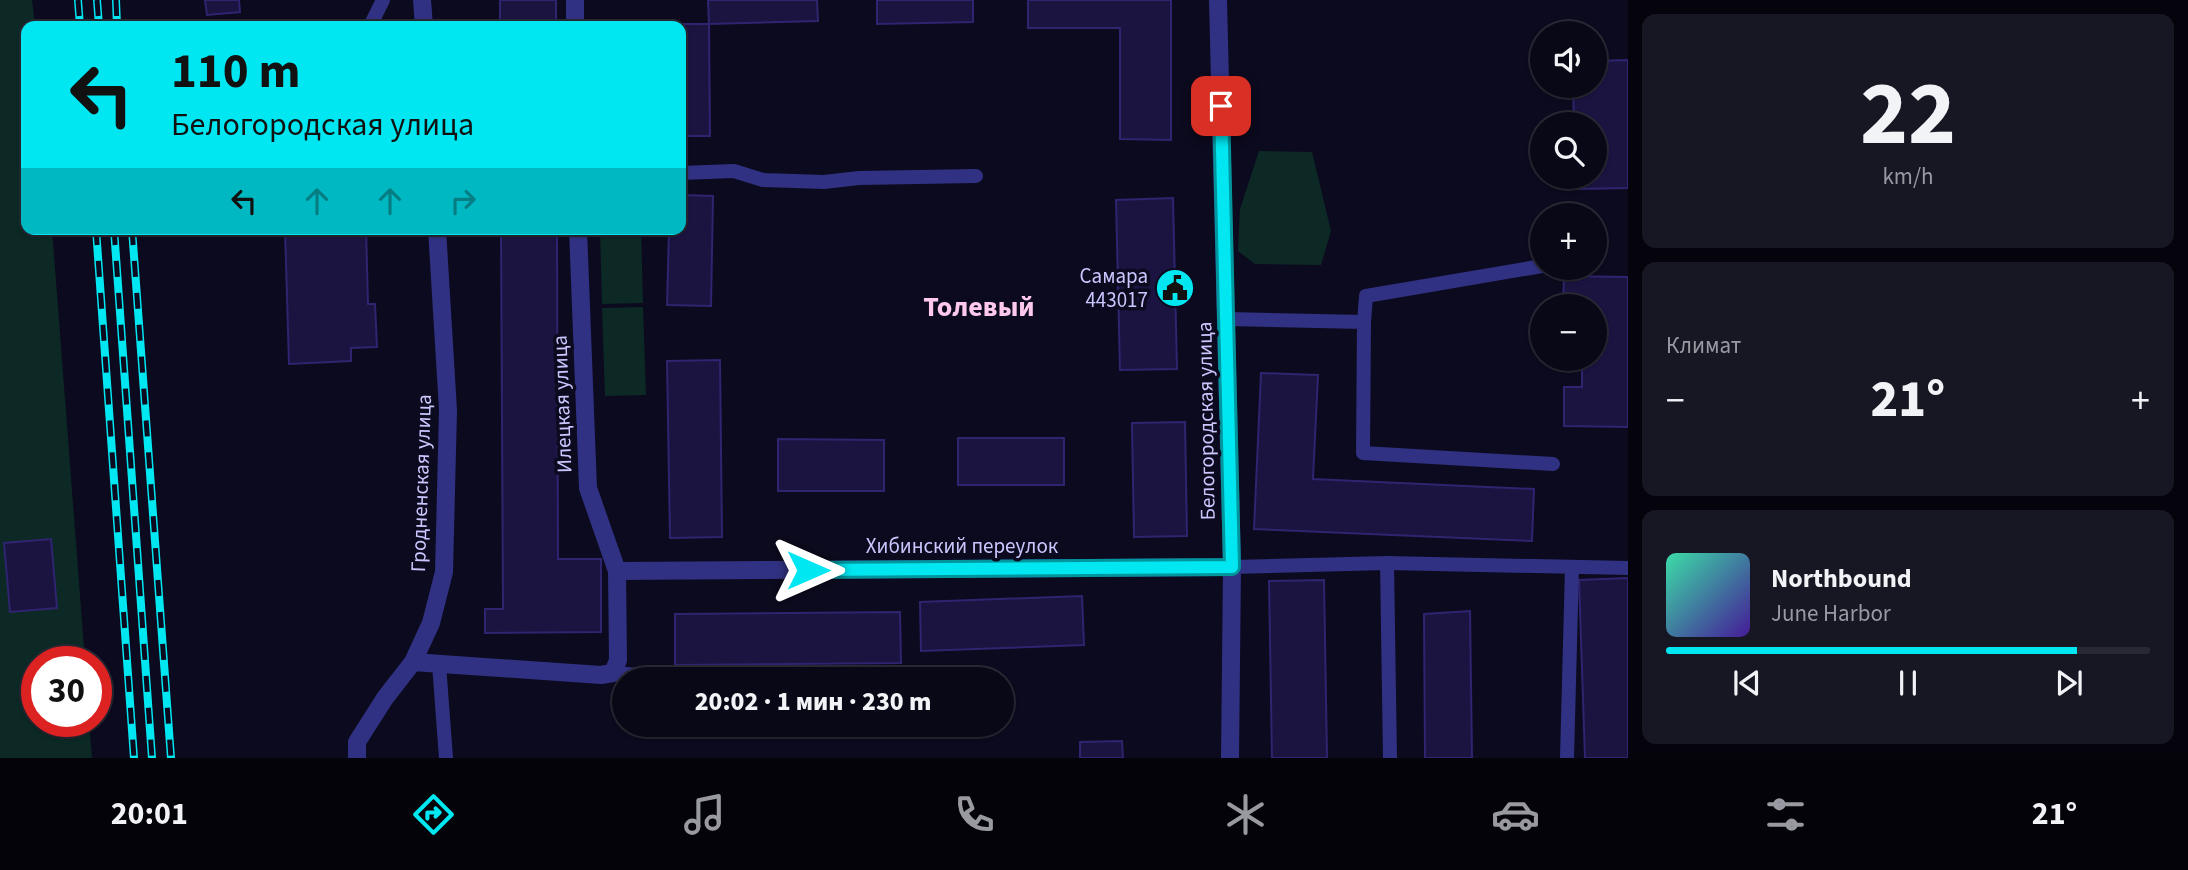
<!DOCTYPE html>
<html lang="ru">
<head>
<meta charset="utf-8">
<style>
  :root { --surface:#090816; --page:#171623; --text:#f1f3f6; --muted:#999aa1; --line:#292935; --accent:#00e7f2 }
  body { margin:0; font-family:"Source Sans 3",sans-serif; background:var(--page); color:var(--text); height:100vh; display:flex; flex-direction:column; font-size:26px; white-space:nowrap }
  * { box-sizing:border-box; margin:0 }
  p { font-size:23px; color:var(--muted) }
  .icon { flex:none; width:38px; height:38px; fill:none; stroke:currentColor; stroke-width:2; stroke-linecap:round; stroke-linejoin:round }
  .map { position:relative; flex:1; overflow:hidden }
  .sheet { display:flex; flex-direction:column; gap:14px; padding:14px; background:#05040c; width:560px }
  .sheet>* { flex:none }
  .banner { position:absolute; left:21px; top:21px; width:665px; height:214px; border-radius:14px; box-shadow:0 2px 5px #0004,0 0 0 2px var(--line); background:#00e7f2; color:#111; overflow:hidden }
  .fabs { position:absolute; left:1530px; top:21px; display:grid; gap:14px }
  .fabs a { display:grid; place-items:center; width:77px; height:77px; border-radius:50%; background:var(--surface); box-shadow:0 2px 5px #0004,0 0 0 2px var(--line); font-size:35px }
  .speed { position:absolute; left:21px; top:646px; display:flex; gap:14px; font-size:35px; font-weight:700; text-align:center }
  .speed>* { display:grid; place-content:center; width:91px; height:91px; border-radius:50%; background:var(--surface); box-shadow:0 2px 5px #0004,0 0 0 2px var(--line); line-height:1 }
  .speed .limit { border:10px solid #d22; background:#fff; color:#111 }
  .pin { position:absolute; display:grid; place-items:center; width:60px; height:60px; color:#fff; margin:-30px; border-radius:14px; box-shadow:0 4px 10px #0006 }
  .me { position:absolute; width:77px; margin:-38px; rotate:90deg; stroke-linejoin:round; filter:drop-shadow(0 0 5px #0008) }
  .turn { display:flex; align-items:center; gap:24px; height:147px; padding:0 35px; font-size:32px }
  .turn .icon { width:91px; height:91px; stroke-width:2.5 }
  .turn b { display:block; font-size:49px; line-height:60px }
  .lanes { display:flex; align-items:center; height:66px; padding:0 35px; background:#0003; justify-content:center; gap:35px; direction:ltr }
  .lanes .off { opacity:.35 }
  .big { font-size:52px; font-weight:800; line-height:1.1 }
  .sheet .widget { flex:1; display:flex; flex-direction:column; justify-content:center; gap:10px; min-width:0; padding:0 24px; border-radius:14px; background:var(--page) }
  .sheet .dial { align-items:center; gap:0 }
  .dial b { font-size:91px; line-height:1 }
  .song { display:flex; align-items:center; gap:21px }
  .cover { width:84px; height:84px; border-radius:10px; background:linear-gradient(135deg,hsl(160 70% 55%),hsl(260 70% 35%)) }
  .played { height:7px; border-radius:4px; background:linear-gradient(90deg,var(--accent) 85%,var(--line) 85%) }
  .keys { display:flex; justify-content:space-around; direction:ltr }
  .heat { display:flex; justify-content:space-between; align-items:center; font-size:38px; direction:ltr }
  .trip { position:absolute; left:612px; top:667px; width:402px; height:70px; border-radius:35px; background:var(--surface); box-shadow:0 2px 5px #0004,0 0 0 2px var(--line); font-weight:800; line-height:70px; text-align:center }
  .dock { display:flex; height:112px; justify-content:space-around; align-items:center; background:#040309; color:var(--muted) }
  .dock .icon { width:49px; height:49px }
  .dock .current { color:var(--accent) }
  .dock b { font-size:32px; color:var(--text) }
  main { display:flex; flex:1; min-height:0 }
  .map>svg:first-child { display:block }
</style>
</head>
<body>
<main>
<div class="map">
<svg width="1628" height="758" viewBox="0 0 1628 758">
  <rect width="100%" height="100%" fill="#0c0a1e"/>
  <g fill="#0c2926">
    <polygon points="0,0 32,0 35,26 26,26 26,229 52,229 85,661 37,662 37,721 89,721 92,758 0,758"/>
    <polygon points="1259,151 1312,152 1331,231 1321,265 1255,264 1238,251 1240,209"/>
    <polygon points="600,229 641,229 643,303 602,304"/>
    <polygon points="643,307 646,395 605,396 602,308"/>
  </g>
  <g fill="#1b1441" stroke="#2f246f" stroke-width="2">
    <polygon points="205,0 239,0 240,12 207,15"/>
    <rect x="500" y="0" width="56" height="26"/>
    <polygon points="708,0 817,0 818,21 709,24"/>
    <polygon points="877,0 973,0 973,22 877,24"/>
    <polygon points="1028,0 1171,0 1171,140 1120,139 1120,28 1028,28"/>
    <polygon points="663,24 709,24 710,136 681,136 681,26 663,26"/>
    <polygon points="1628,60 1628,188 1576,189 1576,177 1594,177 1594,124 1574,124 1573,86 1594,86 1594,61"/>
    <polygon points="681,195 713,196 711,306 667,305 669,229 681,229"/>
    <polygon points="1173,198 1177,369 1120,370 1116,200"/>
    <polygon points="285,229 366,229 368,304 375,304 377,347 351,348 351,361 289,364"/>
    <polygon points="501,229 557,229 558,559 601,559 601,632 485,633 485,609 503,609"/>
    <polygon points="1564,276 1628,277 1628,427 1564,426 1564,387 1582,387 1582,359 1594,359 1594,306 1563,306"/>
    <polygon points="720,360 722,537 670,538 667,361"/>
    <polygon points="1261,373 1318,375 1313,479 1534,489 1532,541 1254,529"/>
    <polygon points="1185,422 1187,536 1134,537 1132,423"/>
    <rect x="958" y="438" width="106" height="47"/>
    <polygon points="778,439 884,440 884,491 778,491"/>
    <polygon points="51,539 57,608 10,612 4,543"/>
    <polygon points="1628,578 1628,758 1585,758 1579,580"/>
    <polygon points="1324,580 1327,758 1272,758 1269,581"/>
    <polygon points="1082,596 1084,645 921,651 920,602"/>
    <polygon points="1470,611 1472,758 1425,758 1424,614"/>
    <polygon points="900,612 901,663 675,665 675,614"/>
    <polygon points="1122,741 1123,758 1080,758 1080,742"/>
  </g>
  <g fill="none" stroke-linecap="round" stroke-linejoin="round">
    <g stroke="#303182" stroke-width="14">
      <polyline points="370,26 383,0"/>
      <polyline points="681,173 734,171 763,180 824,182 859,178 976,176"/>
      <polyline points="1227,319 1364,322 1363,453 1553,464"/>
      <polyline points="1364,322 1366,296 1542,266"/>
      <polyline points="1387,563 1628,568"/>
      <polyline points="1232,567 1387,563 1390,758"/>
      <polyline points="439,664 446,758"/>
      <polyline points="613,673 690,679"/>
      <polyline points="1567,758 1572,567"/>
    </g>
    <g stroke="#303182" stroke-width="18">
      <polyline points="422,0 424,26"/>
      <polyline points="575,0 575,26"/>
      <polyline points="1218,0 1232,567 1230,758"/>
      <polyline points="617,571 1232,567"/>
      <polyline points="413,662 601,675 613,673 618,660 617,571 588,488 578,229"/>
      <polyline points="357,758 357,742 385,698 413,662 431,623 444,572 448,410 437,229"/>
    </g>
    <g stroke="#00e7f2" stroke-width="8">
      <g id="rail">
        <polyline points="78,0 80,26"/>
        <polyline points="97,0 99,26"/>
        <polyline points="116,0 117,26"/>
        <polyline points="96,229 134,758"/>
        <polyline points="114,229 152,758"/>
        <polyline points="132,229 171,758"/>
      </g>
    </g>
    <use href="#rail" stroke="#0c0a1e" stroke-width="5" stroke-dasharray="16" stroke-linecap="butt"/>
  </g>
  <g fill="none" stroke-linecap="round" stroke-linejoin="round">
    <g stroke="#00969d" stroke-width="18">
      <polyline id="route" points="808,570 1232,567 1221,106"/>
    </g>
    <use href="#route" stroke="#00e7f2" stroke-width="12"/>
  </g>
  <defs>
    <g id="civic-disc" transform="scale(2.0125)"><circle r="9.5" fill="#00e7f2" stroke="#0c0a1e"/><path d="M-.6-6.5H3V-4.5H.6V-3L4-1V1h2V6H-6V1h2V-1L-.6-3ZM-1.2 2.5V6h2.4V2.5Z" fill="#111"/></g>
  </defs>
  <g fill-rule="evenodd">
    <use href="#civic-disc" x="1175" y="288"/>
  </g>
  <g text-anchor="middle" stroke-width="7" stroke-linejoin="round" paint-order="stroke">
    <g font-size="21" fill="#cac7ff" stroke="#0c0a1e" text-anchor="end">
      <text x="1148" y="283">Самара<tspan x="1148" dy="24">443017</tspan></text>
    </g>
    <g font-size="21" fill="#cac7ff" stroke="#0c0a1e">
      <text transform="translate(562 404) rotate(-92)" y="7">Илецкая улица</text>
      <text transform="translate(1206 421) rotate(-91)" y="7">Белогородская улица</text>
      <text transform="translate(421 483) rotate(-88)" y="7">Гродненская улица</text>
      <text x="962" y="553">Хибинский переулок</text>
    </g>
    <g font-size="28" font-weight="bold" fill="#ffc9ee" stroke="#0c0a1e">
      <text x="979" y="316">Толевый</text>
    </g>
  </g>
</svg>
<div class="fabs">
<a><svg class="icon" aria-label="sound" viewBox="0 0 24 24"><path d="M4 9h4l5-4v14l-5-4H4zM17 9q2 3 0 6"/></svg></a>
<a><svg class="icon" aria-label="search" viewBox="0 0 24 24"><circle cx="10" cy="10" r="6"/><path d="M15 15l6 6"/></svg></a>
<a>+</a>
<a>−</a>
</div>
<div class="speed"><div class="limit">30</div></div>
<div class="pin" style="left:1221px;top:106px;background:#d93025"><svg class="icon" aria-label="arrive" viewBox="0 0 24 24"><path d="M6 21V4h12l-3 4 3 4H6"/></svg></div>
<svg class="me" style="left:808px;top:570px" viewBox="-20 -20 40 40"><path d="M0-17L14 15 0 8-14 15z" fill="#00e7f2" stroke="#fff" stroke-width="4"/></svg>
<div class="trip">20:02 · 1 мин · 230 m</div>
<div class="banner">
<div class="turn"><svg class="icon" aria-label="left" viewBox="0 0 24 24"><path d="M17 20v-9H6M10 6l-5 5 5 5"/></svg><div><b>110 m</b>Белогородская улица</div></div>
<div class="lanes"><svg class="icon" aria-label="left" viewBox="0 0 24 24"><path d="M17 20v-9H6M10 6l-5 5 5 5"/></svg><svg class="icon off" aria-label="ahead" viewBox="0 0 24 24"><path d="M12 20V5M6 11l6-6 6 6"/></svg><svg class="icon off" aria-label="ahead" viewBox="0 0 24 24"><path d="M12 20V5M6 11l6-6 6 6"/></svg><svg class="icon off" aria-label="right" viewBox="0 0 24 24"><path d="M7 20v-9h11M14 6l5 5-5 5"/></svg></div>
</div>
</div>
<section class="sheet">
<div class="widget dial"><b>22</b><p>km/h</p></div>
<div class="widget"><p>Климат</p>
<div class="heat"><a>−</a><b class="big">21°</b><a>+</a></div>
</div>
<div class="widget">
<div class="song"><i class="cover"></i><div><b>Northbound</b><p>June Harbor</p></div></div>
<div class="played"></div>
<div class="keys"><svg class="icon" aria-label="previous" viewBox="0 0 24 24"><path d="M18 5L8 12l10 7zM5 5v14"/></svg><svg class="icon" aria-label="pause" viewBox="0 0 24 24"><path d="M8 5v14M16 5v14"/></svg><svg class="icon" aria-label="next" viewBox="0 0 24 24"><path d="M6 5l10 7-10 7zM19 5v14"/></svg></div>
</div>
</section>
</main>
<nav class="dock">
<b>20:01</b>
<svg class="icon current" aria-label="directions" viewBox="0 0 24 24"><path d="M12 3l9 9-9 9-9-9zM9 14v-3h6M13 9l2 2-2 2"/></svg>
<svg class="icon" aria-label="music" viewBox="0 0 24 24"><path d="M9 18V5l10-2v13"/><circle cx="6" cy="18" r="3"/><circle cx="16" cy="16" r="3"/></svg>
<svg class="icon" aria-label="phone" viewBox="0 0 24 24"><path d="M5 4h4l2 5-3 2q2 4 5 5l2-3 5 2v4C11 20 4 13 5 4z"/></svg>
<svg class="icon" aria-label="climate" viewBox="0 0 24 24"><path d="M12 3v18M4 7l16 10M4 17L20 7"/></svg>
<svg class="icon" aria-label="car" viewBox="0 0 24 24"><path d="M5 17H2v-5l4-1 3-4h7l3 4 3 1v5h-3M9 17h6M6 11h13"/><circle cx="7" cy="17" r="2"/><circle cx="17" cy="17" r="2"/></svg>
<svg class="icon" aria-label="filters" viewBox="0 0 24 24"><path d="M4 7h16M4 17h16"/><circle cx="9" cy="7" r="2"/><circle cx="15" cy="17" r="2"/></svg>
<b>21°</b>
</nav>
</body>
</html>
